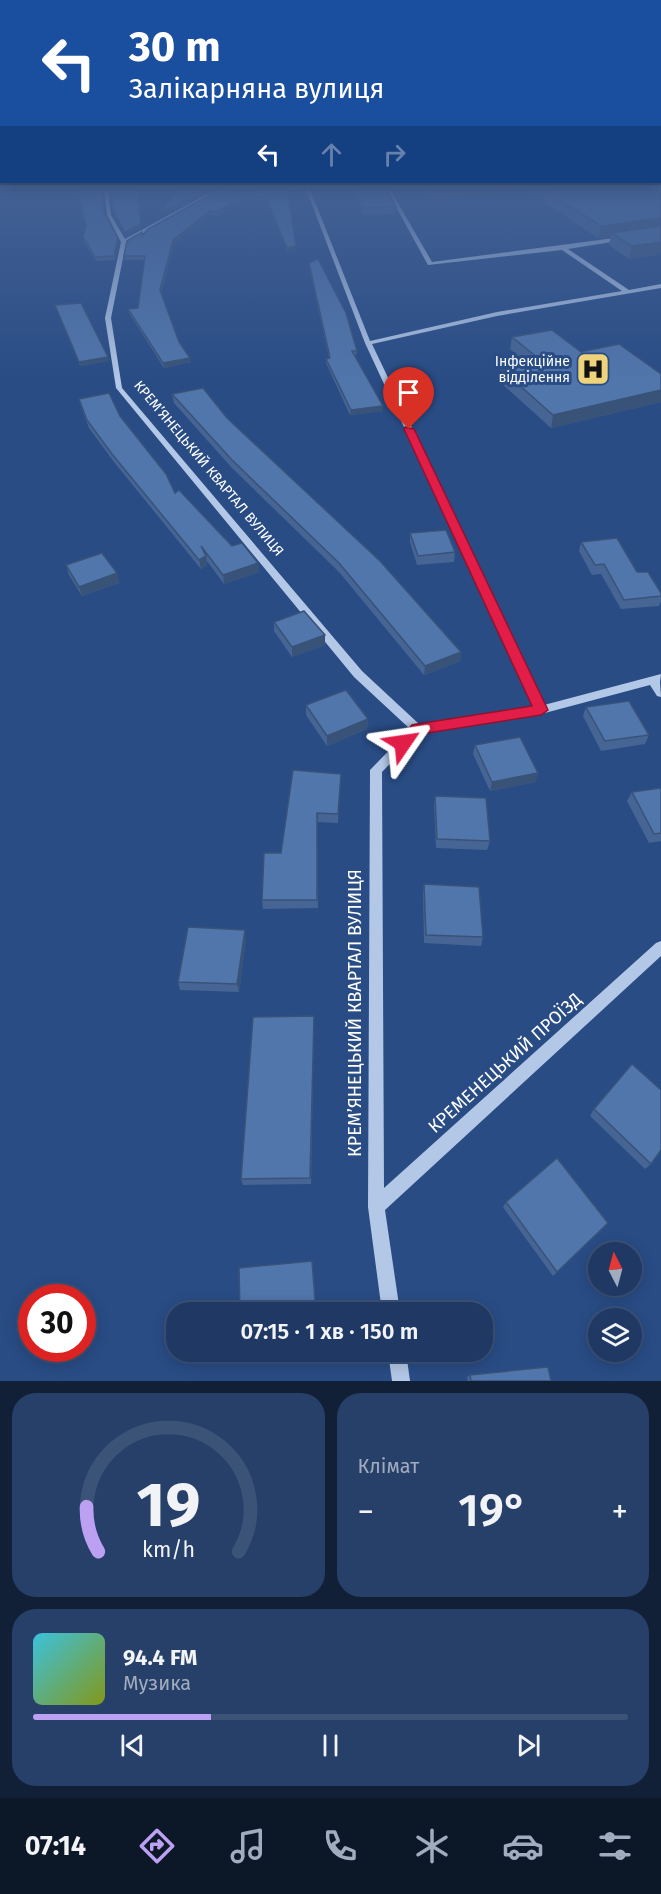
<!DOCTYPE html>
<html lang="uk">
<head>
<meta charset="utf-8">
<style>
  :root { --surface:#1f3964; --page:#27406a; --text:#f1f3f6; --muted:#a1acbf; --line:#3c5378; --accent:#bca0f2 }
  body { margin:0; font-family:"Fira Sans",sans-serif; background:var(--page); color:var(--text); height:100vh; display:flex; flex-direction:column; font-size:22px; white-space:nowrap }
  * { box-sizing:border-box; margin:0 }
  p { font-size:20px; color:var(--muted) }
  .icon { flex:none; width:33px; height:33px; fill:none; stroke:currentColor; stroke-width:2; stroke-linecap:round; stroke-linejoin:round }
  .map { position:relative; height:1381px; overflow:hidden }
  .details { display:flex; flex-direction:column; gap:12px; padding:12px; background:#111f37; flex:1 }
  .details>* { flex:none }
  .hud { position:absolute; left:0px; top:0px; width:662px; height:183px; box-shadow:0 3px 15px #0003,0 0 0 2px var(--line); background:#1a4fa0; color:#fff; overflow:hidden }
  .needle { width:39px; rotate:354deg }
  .controls { position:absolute; left:588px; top:1242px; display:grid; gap:12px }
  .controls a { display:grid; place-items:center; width:54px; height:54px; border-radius:50%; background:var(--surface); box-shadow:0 3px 15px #0003,0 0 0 2px var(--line); font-size:30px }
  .speed { position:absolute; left:18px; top:1284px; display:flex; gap:12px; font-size:30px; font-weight:700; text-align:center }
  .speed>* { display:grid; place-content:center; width:78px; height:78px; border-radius:50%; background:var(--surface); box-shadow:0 3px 15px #0003,0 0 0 2px var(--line); line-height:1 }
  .speed .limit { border:9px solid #d22; background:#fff; color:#111 }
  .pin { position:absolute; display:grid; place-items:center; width:51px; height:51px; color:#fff; margin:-62px -26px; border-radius:50% 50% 50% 0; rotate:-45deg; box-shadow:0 0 6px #0007 }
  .pin .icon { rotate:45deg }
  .me { position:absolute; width:66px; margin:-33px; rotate:58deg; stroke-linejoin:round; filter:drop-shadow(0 0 4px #0008) }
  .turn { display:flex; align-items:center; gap:21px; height:126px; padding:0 30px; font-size:27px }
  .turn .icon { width:78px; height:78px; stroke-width:2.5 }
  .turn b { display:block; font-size:42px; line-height:51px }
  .lanes { display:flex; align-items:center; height:57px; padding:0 30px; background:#0003; justify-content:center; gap:30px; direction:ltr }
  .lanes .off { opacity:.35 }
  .big { font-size:45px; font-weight:600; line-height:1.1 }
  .details .widget { flex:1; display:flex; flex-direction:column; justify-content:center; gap:9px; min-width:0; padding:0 21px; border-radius:24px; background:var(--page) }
  .details .dial { align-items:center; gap:0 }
  .dial svg { height:156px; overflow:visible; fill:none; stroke:var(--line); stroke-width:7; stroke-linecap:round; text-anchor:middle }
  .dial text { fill:var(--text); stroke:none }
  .song { display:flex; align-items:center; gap:18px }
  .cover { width:72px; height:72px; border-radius:9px; background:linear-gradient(135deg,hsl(190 70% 55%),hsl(70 70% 35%)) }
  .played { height:6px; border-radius:3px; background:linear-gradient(90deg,var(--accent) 30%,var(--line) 30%) }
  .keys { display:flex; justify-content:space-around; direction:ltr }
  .heat { display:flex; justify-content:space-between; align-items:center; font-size:33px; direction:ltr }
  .details .tiles { flex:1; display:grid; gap:12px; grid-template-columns:1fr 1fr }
  .widget:last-child { grid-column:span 2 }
  .trip { position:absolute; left:166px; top:1302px; width:327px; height:60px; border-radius:24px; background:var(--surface); box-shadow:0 3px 15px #0003,0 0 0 2px var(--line); font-weight:600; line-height:60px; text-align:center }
  .tab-bar { display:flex; height:96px; justify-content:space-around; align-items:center; background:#0c1728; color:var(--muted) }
  .tab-bar .icon { width:42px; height:42px }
  .tab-bar .on { color:var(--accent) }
  .tab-bar b { font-size:27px; color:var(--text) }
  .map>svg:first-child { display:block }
</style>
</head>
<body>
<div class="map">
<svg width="661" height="1381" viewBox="0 0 661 1381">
  <rect width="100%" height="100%" fill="#294c85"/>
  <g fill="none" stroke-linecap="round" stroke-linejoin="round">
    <g fill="#b3c8e7" fill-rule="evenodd">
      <polygon points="104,189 108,189 111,215 125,239 211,192 227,191 229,192 214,194 126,243 111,318 122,388 362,671 419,724 534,707 365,343 306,189 310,189 370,341 497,312 622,291 562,250 428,265 386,189 390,189 432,262 622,237 624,240 568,249 629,290 661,284 661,288 497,316 372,344 544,705 661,674 660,682 661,697 657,696 650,685 541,714 420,733 382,772 384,1188 656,943 661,941 661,956 385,1210 400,1312 382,1312 368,1207 370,770 410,729 354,677 116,388 105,318 121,242 107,215"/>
      <polygon points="273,189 298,189 275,191"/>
      <polygon points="388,1352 406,1352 410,1381 392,1381"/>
    </g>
  </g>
  <g fill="#466594">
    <polygon points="110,189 141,227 126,236 113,214"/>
    <polygon points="272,189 296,249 288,252 266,200 244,201 217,216 210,215 174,244 161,293 179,342 191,362 164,368 129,313 128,309 138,308 145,260 125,260 124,256 142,236 214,193"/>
    <polygon points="353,189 387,189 396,207 396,214 364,215"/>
    <polygon points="423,189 523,189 433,200"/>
    <polygon points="524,189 661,189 661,254 629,259 609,245 611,237 598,238"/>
    <polygon points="105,213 118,238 119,242 115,260 96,261 83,240 83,236"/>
    <polygon points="309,263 357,351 356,355 354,356 383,406 383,411 350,415 326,363 326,359 329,358 309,267"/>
    <polygon points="55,305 108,357 108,361 80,366"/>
    <polygon points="512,337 581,352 661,374 661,402 551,428 500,382 502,370 529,365 510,349"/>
    <polygon points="172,394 227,418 461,652 460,661 424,675 339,572 232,468 174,403"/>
    <polygon points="79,399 120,416 175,493 232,546 258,563 259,572 224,584 207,561 207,565 201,569 114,462 89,428 81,407"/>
    <polygon points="410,533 455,552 454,562 417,565 410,542"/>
    <polygon points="581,542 637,572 661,593 661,601 659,606 621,609 601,574 592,575 579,551"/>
    <polygon points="66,565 117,573 119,583 82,596 69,575"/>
    <polygon points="274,622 325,635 325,645 292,657 274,631"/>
    <polygon points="306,705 368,719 367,729 327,746 306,715"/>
    <polygon points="586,707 649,735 645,744 601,751 583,716"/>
    <polygon points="475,745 536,782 490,791 473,754"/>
    <polygon points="341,774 338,823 317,822 318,908 263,909 262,900"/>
    <polygon points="661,788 661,841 649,843 627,801 632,792"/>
    <polygon points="435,796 490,841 487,850 436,848 434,805"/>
    <polygon points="424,884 483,937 481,946 424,943 423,893"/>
    <polygon points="246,938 239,992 180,990 178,982"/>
    <polygon points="314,1016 311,1184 243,1185 241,1179"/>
    <polygon points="594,1109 651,1164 645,1169 590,1116"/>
    <polygon points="506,1202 608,1223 553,1276 503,1207"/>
    <polygon points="318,1352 319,1356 242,1364 240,1361"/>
    <polygon points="470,1375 551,1381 468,1381 467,1377"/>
  </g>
  <g fill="#395378">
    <polygon points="137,189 141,227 126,236 125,232"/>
    <polygon points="205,189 211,190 161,217 160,213"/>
    <polygon points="434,189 523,189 433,200"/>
    <polygon points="244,197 244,201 217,216 216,212"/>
    <polygon points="210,211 210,215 174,244 160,294 160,290 173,240"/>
    <polygon points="661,218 661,230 611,233 611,237 598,238 601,226"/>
    <polygon points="118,238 119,242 115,260 114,256"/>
    <polygon points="661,242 661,254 629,259 632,246"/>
    <polygon points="296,246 296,249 288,252 287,248"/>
    <polygon points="108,357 108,361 80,366 79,362"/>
    <polygon points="190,358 191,362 164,368 163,363"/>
    <polygon points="661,390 661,402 551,428 553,415"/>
    <polygon points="383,406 383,411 350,415 351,410"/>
    <polygon points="206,556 207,565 201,569 199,560"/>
    <polygon points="258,563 259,572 224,584 223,575"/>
    <polygon points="117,573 119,583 82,596 79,587"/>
    <polygon points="325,635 325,645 292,657 292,647"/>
    <polygon points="461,652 460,661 424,675 425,666"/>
    <polygon points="368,719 367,729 327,746 327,736"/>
    <polygon points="538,773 536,782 490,791 492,782"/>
    <polygon points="341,774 341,783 338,823 338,814"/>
    <polygon points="245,930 246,938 239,992 237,984"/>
  </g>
  <g fill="#5176ac" stroke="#395378" stroke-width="1.5">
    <polygon points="77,189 102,189 104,212 118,238 114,256 95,257 83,236 86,226"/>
    <polygon points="110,189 137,189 141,224 125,232 113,211"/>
    <polygon points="179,189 205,189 160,213"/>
    <polygon points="272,189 287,189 296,246 287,248 266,197 244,197 216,212 210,211 173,240 160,290 179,342 190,358 163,363 128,309 138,308 145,256 124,256 127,241 142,232 142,236 148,229 214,193"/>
    <polygon points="356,189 387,189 396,207 364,208"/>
    <polygon points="543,189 661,189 661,218 601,226"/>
    <polygon points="661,226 661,242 632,246 611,233"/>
    <polygon points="318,259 346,313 357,351 352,351 383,406 351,410 326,359 330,358 309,263"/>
    <polygon points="81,303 108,357 79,362 55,305"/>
    <polygon points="552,330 581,352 619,344 661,374 661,390 553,415 502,370 543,362 512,337"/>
    <polygon points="203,388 227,418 380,561 461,652 425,666 339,563 232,460 172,394"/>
    <polygon points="109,393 120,416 166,474 175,493 179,490 232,546 242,543 258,563 223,575 201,546 206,556 199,560 112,454 87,420 79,399"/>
    <polygon points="446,530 455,552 418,556 410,533"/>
    <polygon points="617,538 637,572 648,572 661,593 661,596 624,600 604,564 595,565 581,542"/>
    <polygon points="102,553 117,573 79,587 66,565"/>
    <polygon points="304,611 325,635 292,647 274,622"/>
    <polygon points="346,690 368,719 327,736 306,705"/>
    <polygon points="629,701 649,735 605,741 586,707"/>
    <polygon points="520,737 538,773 492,782 475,745"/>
    <polygon points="293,770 341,774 338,814 317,813 317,900 262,900 264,853 281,853"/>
    <polygon points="661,788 661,833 654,834 632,792"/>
    <polygon points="435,796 486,798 490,841 437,839"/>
    <polygon points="424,884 479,887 483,937 426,935"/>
    <polygon points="188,927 245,930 237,984 178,982"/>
    <polygon points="314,1016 310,1178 241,1179 253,1017"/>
    <polygon points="632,1064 661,1090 661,1150 651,1164 594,1109"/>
    <polygon points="557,1158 608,1223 557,1272 506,1202"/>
    <polygon points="312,1261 316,1312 240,1312 239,1268"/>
    <polygon points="240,1352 318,1352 318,1353 240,1361"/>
    <polygon points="548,1367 551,1381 471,1381 470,1375"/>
  </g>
  <linearGradient id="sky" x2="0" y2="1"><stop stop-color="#172a49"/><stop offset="0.49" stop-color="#436194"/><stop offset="1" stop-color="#436194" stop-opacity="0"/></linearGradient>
  <rect width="661" height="383" fill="url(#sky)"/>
  <polygon fill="#e11d48" stroke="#92132f" stroke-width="1.5" points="405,427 414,429 548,710 541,715 421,734 403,748 396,743 412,725 417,724 532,706 404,429"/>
  <defs>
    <g id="hospital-square" transform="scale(1.725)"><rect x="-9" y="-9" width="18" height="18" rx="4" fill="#efd37a" stroke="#294c85"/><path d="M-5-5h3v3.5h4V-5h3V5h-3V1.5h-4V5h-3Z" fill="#111"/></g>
  </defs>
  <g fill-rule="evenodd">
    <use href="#hospital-square" x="593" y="369"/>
  </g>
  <g text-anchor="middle" stroke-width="6" stroke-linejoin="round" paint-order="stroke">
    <g font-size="14" fill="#fff" stroke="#294c85" text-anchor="end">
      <text x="570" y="366">Інфекційне<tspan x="570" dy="16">відділення</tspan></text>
    </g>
    <g font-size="14" fill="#fff" stroke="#294c85">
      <text transform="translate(209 468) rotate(50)" y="5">КРЕМ’ЯНЕЦЬКИЙ КВАРТАЛ ВУЛИЦЯ</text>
    </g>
    <g font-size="18" fill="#fff" stroke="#294c85">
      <text transform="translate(355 1013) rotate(-90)" y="6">КРЕМ’ЯНЕЦЬКИЙ КВАРТАЛ ВУЛИЦЯ</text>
      <text transform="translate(505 1063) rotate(-42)" y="6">КРЕМЕНЕЦЬКИЙ ПРОЇЗД</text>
    </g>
  </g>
</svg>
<div class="controls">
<a><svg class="needle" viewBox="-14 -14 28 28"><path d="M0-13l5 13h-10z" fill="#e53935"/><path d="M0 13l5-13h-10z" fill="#a1acbf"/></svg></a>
<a><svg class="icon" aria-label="layers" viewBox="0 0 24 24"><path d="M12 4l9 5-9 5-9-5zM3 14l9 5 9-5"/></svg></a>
</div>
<div class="speed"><div class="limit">30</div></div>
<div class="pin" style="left:409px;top:429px;background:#d93025"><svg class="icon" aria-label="arrive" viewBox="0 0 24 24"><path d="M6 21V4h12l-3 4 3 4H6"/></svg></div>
<svg class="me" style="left:403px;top:743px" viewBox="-20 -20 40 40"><path d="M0-17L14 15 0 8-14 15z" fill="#e11d48" stroke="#fff" stroke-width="4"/></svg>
<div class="trip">07:15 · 1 хв · 150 m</div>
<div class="hud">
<div class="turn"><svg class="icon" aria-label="left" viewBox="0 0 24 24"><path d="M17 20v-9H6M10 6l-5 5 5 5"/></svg><div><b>30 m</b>Залікарняна вулиця</div></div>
<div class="lanes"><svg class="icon" aria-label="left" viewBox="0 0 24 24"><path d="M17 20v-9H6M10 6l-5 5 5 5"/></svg><svg class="icon off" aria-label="ahead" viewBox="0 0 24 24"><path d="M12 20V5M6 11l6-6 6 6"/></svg><svg class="icon off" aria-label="right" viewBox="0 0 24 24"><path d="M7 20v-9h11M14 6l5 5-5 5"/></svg></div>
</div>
</div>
<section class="details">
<div class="tiles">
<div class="widget dial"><svg viewBox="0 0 100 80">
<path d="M14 69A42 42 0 1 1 86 69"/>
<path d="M14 69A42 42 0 0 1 8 46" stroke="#bca0f2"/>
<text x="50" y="56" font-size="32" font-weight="700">19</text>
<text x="50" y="72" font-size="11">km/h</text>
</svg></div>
<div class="widget"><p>Клімат</p>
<div class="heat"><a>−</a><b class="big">19°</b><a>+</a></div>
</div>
<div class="widget">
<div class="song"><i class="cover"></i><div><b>94.4 FM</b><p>Музика</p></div></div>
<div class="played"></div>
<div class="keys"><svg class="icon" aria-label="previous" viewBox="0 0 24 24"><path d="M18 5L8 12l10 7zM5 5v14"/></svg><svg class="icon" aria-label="pause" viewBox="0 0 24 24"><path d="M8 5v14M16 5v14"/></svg><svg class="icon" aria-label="next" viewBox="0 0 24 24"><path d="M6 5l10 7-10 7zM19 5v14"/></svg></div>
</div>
</div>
</section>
<nav class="tab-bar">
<b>07:14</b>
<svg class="icon on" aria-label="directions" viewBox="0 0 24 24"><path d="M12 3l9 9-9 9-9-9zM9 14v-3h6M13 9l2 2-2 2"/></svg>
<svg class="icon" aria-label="music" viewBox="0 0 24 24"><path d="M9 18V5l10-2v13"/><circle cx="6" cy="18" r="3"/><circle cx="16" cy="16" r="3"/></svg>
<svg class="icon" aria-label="phone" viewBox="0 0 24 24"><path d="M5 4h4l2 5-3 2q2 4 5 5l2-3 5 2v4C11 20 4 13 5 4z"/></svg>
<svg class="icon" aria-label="climate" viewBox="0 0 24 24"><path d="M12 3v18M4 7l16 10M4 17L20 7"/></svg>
<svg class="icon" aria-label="car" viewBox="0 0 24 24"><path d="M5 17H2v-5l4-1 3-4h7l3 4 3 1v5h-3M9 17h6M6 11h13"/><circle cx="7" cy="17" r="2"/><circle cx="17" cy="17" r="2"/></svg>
<svg class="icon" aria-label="filters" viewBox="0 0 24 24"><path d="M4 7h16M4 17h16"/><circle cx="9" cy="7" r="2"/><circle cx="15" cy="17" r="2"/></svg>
</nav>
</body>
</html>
